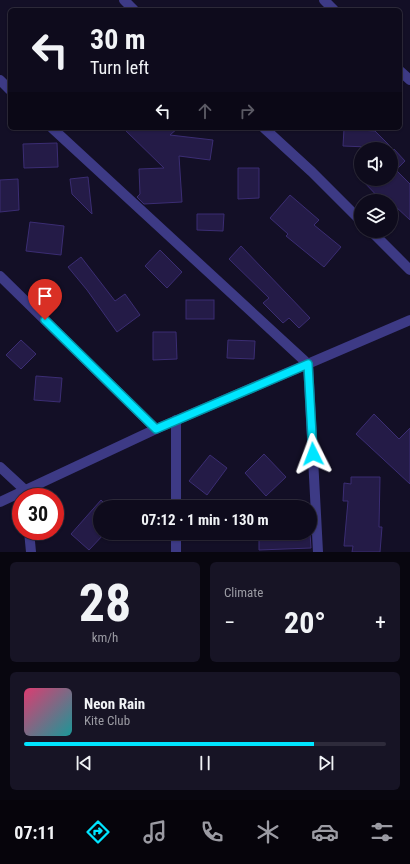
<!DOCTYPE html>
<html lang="en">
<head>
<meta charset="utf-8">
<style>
  :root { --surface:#0e0b1c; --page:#171425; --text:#f1f3f6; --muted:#9b9ba3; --line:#2e2b3b; --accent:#00e5ff }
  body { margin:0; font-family:"Roboto Condensed",sans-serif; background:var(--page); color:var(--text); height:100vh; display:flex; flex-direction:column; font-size:15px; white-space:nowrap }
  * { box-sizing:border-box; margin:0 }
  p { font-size:13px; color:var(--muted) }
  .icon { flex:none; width:22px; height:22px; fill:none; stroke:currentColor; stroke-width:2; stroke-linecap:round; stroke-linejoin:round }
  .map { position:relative; height:552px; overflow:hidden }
  .details { display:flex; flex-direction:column; gap:10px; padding:10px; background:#08060f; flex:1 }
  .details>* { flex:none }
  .guide { position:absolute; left:8px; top:8px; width:394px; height:122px; border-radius:6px; box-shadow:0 1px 3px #0004,0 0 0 1px var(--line); background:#0e0b1c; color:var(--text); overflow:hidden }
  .tools { position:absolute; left:354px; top:142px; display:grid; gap:8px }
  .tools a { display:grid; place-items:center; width:44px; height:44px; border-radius:50%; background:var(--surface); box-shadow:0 1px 3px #0004,0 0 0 1px var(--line); font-size:20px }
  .speed { position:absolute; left:12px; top:488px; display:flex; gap:8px; font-size:20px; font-weight:700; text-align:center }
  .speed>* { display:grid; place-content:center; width:52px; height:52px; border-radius:50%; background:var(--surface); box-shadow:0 1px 3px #0004,0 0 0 1px var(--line); line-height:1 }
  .speed .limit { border:6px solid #d22; background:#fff; color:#111 }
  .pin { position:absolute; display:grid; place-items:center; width:34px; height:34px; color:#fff; margin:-41px -17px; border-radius:50% 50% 50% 0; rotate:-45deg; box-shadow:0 0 4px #0007 }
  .pin .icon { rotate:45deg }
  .me { position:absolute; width:44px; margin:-22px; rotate:357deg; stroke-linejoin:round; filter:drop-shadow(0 0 3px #0008) }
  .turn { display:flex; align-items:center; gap:14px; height:84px; padding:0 16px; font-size:18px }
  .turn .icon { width:52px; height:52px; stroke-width:2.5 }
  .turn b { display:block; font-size:28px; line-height:34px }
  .lanes { display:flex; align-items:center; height:38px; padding:0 16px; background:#0003; justify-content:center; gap:20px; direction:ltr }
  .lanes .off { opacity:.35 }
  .big { font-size:30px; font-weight:700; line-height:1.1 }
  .details .widget { flex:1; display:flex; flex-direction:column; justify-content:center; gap:6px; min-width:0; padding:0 14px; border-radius:6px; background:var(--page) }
  .details .dial { align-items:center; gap:0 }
  .dial b { font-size:52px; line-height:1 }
  .song { display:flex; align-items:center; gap:12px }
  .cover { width:48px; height:48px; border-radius:6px; background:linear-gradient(135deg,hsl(340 70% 55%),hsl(180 70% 35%)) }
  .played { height:4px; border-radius:2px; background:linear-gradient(90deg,var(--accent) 80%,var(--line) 80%) }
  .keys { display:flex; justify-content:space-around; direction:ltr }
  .heat { display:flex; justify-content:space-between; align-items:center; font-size:22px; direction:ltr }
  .details .tiles { flex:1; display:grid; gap:10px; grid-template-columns:1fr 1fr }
  .widget:last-child { grid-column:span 2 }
  .trip { position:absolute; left:93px; top:500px; width:224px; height:40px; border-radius:20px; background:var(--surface); box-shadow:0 1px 3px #0004,0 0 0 1px var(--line); font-weight:700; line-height:40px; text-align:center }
  .dock { display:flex; height:64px; justify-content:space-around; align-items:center; background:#06040b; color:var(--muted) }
  .dock .icon { width:28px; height:28px }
  .dock .on { color:var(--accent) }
  .dock b { font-size:18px; color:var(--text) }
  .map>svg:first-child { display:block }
</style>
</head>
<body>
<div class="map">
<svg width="410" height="552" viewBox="0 0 410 552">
  <rect width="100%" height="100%" fill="#130f26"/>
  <g fill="#241b47" stroke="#3b2d73">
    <polygon points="123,128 178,128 170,135 213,140 210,160 179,156 182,202 144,204 137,197 140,194 139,169 164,168"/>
    <polygon points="344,129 375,131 392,148 343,146"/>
    <polygon points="57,143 58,167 24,168 23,144"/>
    <polygon points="394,149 405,161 396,170 410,184 410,220 395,206 391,210 391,201 382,201 362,180 391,179 391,152"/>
    <polygon points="238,168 259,168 259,198 238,199"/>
    <polygon points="88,177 92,214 72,194 70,179"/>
    <polygon points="18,179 19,210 0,212 0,180"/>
    <polygon points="290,195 319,220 314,225 341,247 324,267 286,236 288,234 270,218"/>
    <polygon points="197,214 224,214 223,231 197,230"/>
    <polygon points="30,222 64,226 61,255 26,251"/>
    <polygon points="241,246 310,318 299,328 289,318 283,323 263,303 269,298 229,259"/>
    <polygon points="160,250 182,272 167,288 145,266"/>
    <polygon points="81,257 115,301 125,294 140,315 117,332 87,290 68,267"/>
    <rect x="186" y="300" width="28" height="19"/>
    <polygon points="153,332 176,332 177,359 153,360"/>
    <polygon points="21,340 36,354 21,369 6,355"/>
    <polygon points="228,340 255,341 254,359 227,358"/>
    <polygon points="36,376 62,378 60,402 34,400"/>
    <polygon points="374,414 399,439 410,428 410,484 356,434"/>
    <polygon points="264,454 286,477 266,496 245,473"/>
    <polygon points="210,455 227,468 207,495 189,481"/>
    <polygon points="351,477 380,477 379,527 382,527 380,552 352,552 353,546 344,546 348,501 343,501 344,483 351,484"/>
    <polygon points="101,500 108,507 100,507 100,533 105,533 89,550 71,534"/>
    <polygon points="259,533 310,533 311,548 259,550"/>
  </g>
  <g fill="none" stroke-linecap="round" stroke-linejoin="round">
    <g stroke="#3d3a85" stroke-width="10">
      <polyline points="124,0 134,10"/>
      <polyline points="324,0 334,10"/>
      <polyline points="400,71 410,80"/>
      <polyline points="0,80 10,90"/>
      <polyline points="52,128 308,364 318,552"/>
      <polyline points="264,128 312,172 361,221"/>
      <polyline points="371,231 410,270"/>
      <polyline points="0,276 156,429"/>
      <polyline points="176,420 176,507"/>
      <polyline points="0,467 26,491 26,497"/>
      <polyline points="0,502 156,429 410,320"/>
      <polyline points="29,531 31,552"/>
      <polyline points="176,533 176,552"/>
    </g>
  </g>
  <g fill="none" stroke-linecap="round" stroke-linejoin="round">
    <g stroke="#0095a6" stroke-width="10">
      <polyline id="route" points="45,320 156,429 308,364 313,454"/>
    </g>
    <use href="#route" stroke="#00e5ff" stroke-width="7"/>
  </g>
</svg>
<div class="tools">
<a><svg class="icon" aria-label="sound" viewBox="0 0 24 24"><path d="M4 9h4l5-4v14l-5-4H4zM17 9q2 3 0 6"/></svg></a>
<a><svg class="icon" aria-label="layers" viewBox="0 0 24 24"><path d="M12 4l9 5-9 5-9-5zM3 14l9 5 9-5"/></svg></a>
</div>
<div class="speed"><div class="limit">30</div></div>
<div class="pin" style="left:45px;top:320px;background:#d93025"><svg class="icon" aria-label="arrive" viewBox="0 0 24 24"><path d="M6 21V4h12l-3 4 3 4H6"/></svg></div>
<svg class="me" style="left:313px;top:454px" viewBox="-20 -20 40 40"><path d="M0-17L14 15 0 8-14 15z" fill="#00e5ff" stroke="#fff" stroke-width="4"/></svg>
<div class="trip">07:12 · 1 min · 130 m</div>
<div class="guide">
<div class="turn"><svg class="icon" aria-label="left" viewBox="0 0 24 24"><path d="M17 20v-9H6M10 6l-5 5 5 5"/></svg><div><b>30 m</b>Turn left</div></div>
<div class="lanes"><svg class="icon" aria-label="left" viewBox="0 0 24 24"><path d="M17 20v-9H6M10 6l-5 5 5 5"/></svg><svg class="icon off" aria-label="ahead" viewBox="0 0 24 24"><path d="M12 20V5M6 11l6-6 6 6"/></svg><svg class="icon off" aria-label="right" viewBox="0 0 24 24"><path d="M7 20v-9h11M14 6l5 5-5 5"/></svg></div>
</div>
</div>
<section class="details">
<div class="tiles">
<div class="widget dial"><b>28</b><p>km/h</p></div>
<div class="widget"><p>Climate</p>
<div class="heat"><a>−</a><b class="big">20°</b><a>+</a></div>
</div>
<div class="widget">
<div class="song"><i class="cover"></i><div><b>Neon Rain</b><p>Kite Club</p></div></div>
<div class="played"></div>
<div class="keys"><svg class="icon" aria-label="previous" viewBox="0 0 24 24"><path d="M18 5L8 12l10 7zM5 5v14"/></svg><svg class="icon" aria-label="pause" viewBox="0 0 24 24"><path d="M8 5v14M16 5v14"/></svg><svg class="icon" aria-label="next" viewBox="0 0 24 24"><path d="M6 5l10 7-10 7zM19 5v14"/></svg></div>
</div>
</div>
</section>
<nav class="dock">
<b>07:11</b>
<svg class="icon on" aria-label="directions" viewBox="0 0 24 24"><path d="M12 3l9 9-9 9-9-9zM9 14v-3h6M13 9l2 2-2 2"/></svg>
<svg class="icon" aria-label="music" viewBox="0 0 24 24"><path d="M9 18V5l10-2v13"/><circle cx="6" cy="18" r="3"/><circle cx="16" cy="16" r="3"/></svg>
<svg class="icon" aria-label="phone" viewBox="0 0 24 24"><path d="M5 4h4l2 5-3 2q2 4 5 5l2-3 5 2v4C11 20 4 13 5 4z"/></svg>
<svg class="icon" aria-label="climate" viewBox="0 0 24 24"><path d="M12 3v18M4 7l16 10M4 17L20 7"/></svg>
<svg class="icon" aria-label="car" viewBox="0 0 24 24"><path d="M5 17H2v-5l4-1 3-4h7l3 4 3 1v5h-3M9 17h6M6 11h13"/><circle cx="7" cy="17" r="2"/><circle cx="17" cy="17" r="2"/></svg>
<svg class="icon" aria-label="filters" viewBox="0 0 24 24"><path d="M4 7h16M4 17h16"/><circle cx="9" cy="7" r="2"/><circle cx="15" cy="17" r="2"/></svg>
</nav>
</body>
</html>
